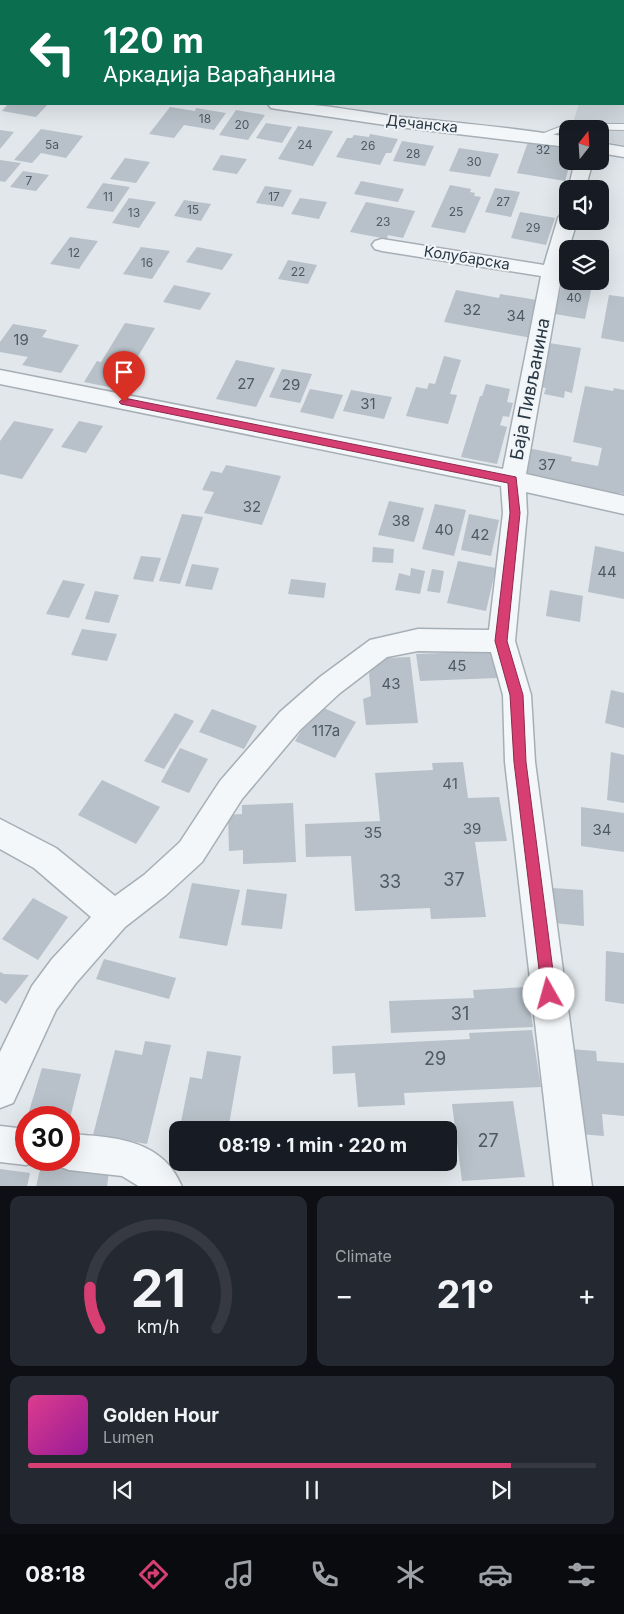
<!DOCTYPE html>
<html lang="en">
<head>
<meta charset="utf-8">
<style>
  :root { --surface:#171b24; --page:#242831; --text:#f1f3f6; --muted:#9ea1a6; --line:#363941; --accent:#d73f73 }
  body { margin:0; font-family:Inter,sans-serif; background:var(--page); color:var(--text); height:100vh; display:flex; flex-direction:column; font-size:19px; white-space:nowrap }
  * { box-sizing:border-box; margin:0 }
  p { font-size:16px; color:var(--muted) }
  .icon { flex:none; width:28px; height:28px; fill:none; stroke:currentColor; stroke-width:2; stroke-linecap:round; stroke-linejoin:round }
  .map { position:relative; height:1186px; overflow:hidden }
  .panel { display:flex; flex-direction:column; gap:10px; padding:10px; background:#0d0f14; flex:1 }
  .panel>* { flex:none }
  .top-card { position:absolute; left:0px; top:0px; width:625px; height:105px; box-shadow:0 5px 20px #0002; background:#0b6e4f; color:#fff; overflow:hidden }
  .needle { width:32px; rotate:17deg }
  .controls { position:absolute; left:559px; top:120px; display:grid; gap:10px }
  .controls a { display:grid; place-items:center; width:50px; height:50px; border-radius:10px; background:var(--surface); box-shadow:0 5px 20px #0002; font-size:25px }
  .speed { position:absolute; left:15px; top:1106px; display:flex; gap:10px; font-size:25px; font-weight:700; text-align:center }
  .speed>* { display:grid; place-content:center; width:65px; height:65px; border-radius:50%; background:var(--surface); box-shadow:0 5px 20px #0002; line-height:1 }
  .speed .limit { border:8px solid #d22; background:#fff; color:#111 }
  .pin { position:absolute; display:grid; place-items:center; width:42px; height:42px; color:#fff; margin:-51px -21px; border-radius:50% 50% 50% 0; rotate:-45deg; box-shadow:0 0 5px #0007 }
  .pin .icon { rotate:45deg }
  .me { position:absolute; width:55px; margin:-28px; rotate:353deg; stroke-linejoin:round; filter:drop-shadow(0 0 4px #0008) }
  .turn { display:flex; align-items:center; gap:18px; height:105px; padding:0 20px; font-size:22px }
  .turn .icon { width:65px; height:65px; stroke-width:2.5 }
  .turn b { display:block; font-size:35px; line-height:42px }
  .big { font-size:38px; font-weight:700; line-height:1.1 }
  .panel .widget { flex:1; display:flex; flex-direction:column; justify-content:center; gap:8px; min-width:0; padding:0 18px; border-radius:10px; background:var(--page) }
  .panel .dial { align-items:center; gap:0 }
  .dial svg { height:130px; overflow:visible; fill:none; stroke:var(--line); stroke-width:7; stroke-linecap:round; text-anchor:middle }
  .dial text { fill:var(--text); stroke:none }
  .song { display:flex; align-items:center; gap:15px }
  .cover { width:60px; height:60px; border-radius:8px; background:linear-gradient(135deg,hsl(330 70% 55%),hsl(300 70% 35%)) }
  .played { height:5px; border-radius:2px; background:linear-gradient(90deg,var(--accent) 85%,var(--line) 85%) }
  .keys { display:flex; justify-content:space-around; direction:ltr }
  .heat { display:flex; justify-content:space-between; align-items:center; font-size:28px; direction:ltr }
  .panel .tiles { flex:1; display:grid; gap:10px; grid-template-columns:1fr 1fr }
  .widget:last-child { grid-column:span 2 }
  .trip { position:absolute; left:169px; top:1121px; width:288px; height:50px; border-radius:10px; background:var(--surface); box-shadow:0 5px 20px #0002; font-weight:700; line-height:50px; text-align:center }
  .menu { display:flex; height:80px; justify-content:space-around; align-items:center; background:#090b0e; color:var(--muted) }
  .menu .icon { width:35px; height:35px }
  .menu .current { color:var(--accent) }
  .menu b { font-size:22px; color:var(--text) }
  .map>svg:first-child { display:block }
</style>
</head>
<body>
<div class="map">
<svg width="624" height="1187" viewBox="0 0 624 1187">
  <rect width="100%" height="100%" fill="#e1e7eb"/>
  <polygon fill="#cfd7dd" points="612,0 624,0 624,145 600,141 600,129 573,122 579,104 624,104 624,1"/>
  <g fill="#b8c1c9">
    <polygon points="8,104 48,104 36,117 2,111"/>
    <polygon points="170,107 195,111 196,108 226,113 214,130 184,125 174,138 149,134"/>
    <polygon points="236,110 265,115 248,140 219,135"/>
    <polygon points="266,123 292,127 282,143 256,138"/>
    <polygon points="298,126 333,131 313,166 278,159"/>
    <polygon points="41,129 83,136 66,158 41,153 32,163 14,160"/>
    <polygon points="0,130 14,132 0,149"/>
    <polygon points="370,134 398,139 391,153 386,153 380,165 336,157 347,138 352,138 354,135 369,137"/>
    <polygon points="529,139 565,144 559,162 570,164 565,181 517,173"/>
    <polygon points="402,141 434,146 425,166 393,161"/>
    <polygon points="459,148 499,154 490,177 449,171"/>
    <polygon points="221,155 247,159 237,174 212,170"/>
    <polygon points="125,158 150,162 136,183 110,179"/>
    <polygon points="0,160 21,163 5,182 0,181"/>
    <polygon points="23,171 49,175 36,191 10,187"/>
    <polygon points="361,181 404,189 398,202 354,194"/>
    <polygon points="103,183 130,187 113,212 86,208"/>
    <polygon points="450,185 471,189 470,192 475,193 474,196 481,197 465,233 431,227"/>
    <polygon points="265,186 292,190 283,207 256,203"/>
    <polygon points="495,188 520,192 511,217 485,212"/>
    <polygon points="129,198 156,202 139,228 112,223"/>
    <polygon points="300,198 327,202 319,219 291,214"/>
    <polygon points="184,200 211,204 201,221 174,216"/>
    <polygon points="366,202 415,211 403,238 388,235 387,239 350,232"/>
    <polygon points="520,212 555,218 546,245 511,238"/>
    <polygon points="70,237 98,241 79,269 50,264"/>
    <polygon points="141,247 170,251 152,279 123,274"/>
    <polygon points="197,247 233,254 222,270 186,262"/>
    <polygon points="288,260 317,265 308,284 278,279"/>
    <polygon points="564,275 568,276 568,281 593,281 585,319 555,314"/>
    <polygon points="174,285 211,293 200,310 163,302"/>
    <polygon points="456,290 499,298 500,294 543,301 532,338 444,322"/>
    <polygon points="609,295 624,297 624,342 601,338"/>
    <polygon points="125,323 155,328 131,368 135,369 123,390 84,382 97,361 101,362"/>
    <polygon points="13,324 47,330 42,337 79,345 61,373 22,365 28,357 0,352 0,342"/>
    <polygon points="549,343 581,348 572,393 565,391 564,398 544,394 546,388 539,387"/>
    <polygon points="444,356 461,360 450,394 457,395 448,424 406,416 416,387 427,389 429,383 435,384"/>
    <polygon points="236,360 275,368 256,407 216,399"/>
    <polygon points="282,369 312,374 300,403 269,397"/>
    <polygon points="486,384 510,389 507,402 513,403 509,417 503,416 500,425 507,427 497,464 461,457 480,396 482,396"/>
    <polygon points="585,386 613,391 614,388 624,390 624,494 619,493 619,495 566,487 567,482 522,472 528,448 572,457 571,461 598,466 602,448 573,442"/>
    <polygon points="310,389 343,395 333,419 300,412"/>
    <polygon points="351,390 392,397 384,419 343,411"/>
    <polygon points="14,421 54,429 22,479 0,474 0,441"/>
    <polygon points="79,421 103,426 86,453 61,447"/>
    <polygon points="226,465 281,476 262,525 204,513 214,492 202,490 211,471 222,473"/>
    <polygon points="389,501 424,508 414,542 378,535"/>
    <polygon points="435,504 466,510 454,556 422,549"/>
    <polygon points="182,514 203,517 180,584 159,581"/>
    <polygon points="469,514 499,520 491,556 461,550"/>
    <polygon points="595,546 624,552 624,599 588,592"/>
    <polygon points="373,547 394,549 393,563 372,562"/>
    <polygon points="141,556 161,558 153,582 133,579"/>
    <polygon points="458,561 496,568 486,611 447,603"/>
    <polygon points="192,564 219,568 212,590 185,586"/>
    <polygon points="411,568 425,571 420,594 395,590 399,573 410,576"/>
    <polygon points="432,569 444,571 440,593 427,591"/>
    <polygon points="291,579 326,583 324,598 288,594"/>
    <polygon points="63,580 85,584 69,618 46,614"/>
    <polygon points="550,590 583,596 580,622 546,616"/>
    <polygon points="95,591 119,595 109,623 85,619"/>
    <polygon points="82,629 117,634 107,661 71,655"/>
    <polygon points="492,651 497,678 420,681 416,654"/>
    <polygon points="410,657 418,723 366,725 363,699 371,696 369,673 385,658"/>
    <polygon points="611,690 624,693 624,728 605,723"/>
    <polygon points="317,705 356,722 335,758 295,741"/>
    <polygon points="212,709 257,726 244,749 199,732"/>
    <polygon points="175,713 194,721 164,769 144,761"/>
    <polygon points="180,748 208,759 189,793 161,782"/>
    <polygon points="611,752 624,755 624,803 607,800"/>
    <polygon points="463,762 468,798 499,797 507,841 475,842 486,917 431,919 430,908 355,911 351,856 306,857 305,824 380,821 375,773 433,770 432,763"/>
    <polygon points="102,780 160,807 136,844 78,815"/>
    <polygon points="293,803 296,862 243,864 243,850 229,851 228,815 242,814 242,805"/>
    <polygon points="581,807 624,813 624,852 581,846"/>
    <polygon points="192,883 240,890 227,946 179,938"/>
    <polygon points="552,888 583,890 584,926 553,923"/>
    <polygon points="247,889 287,894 282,929 241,925"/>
    <polygon points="33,898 68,917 38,960 2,939"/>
    <polygon points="606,951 624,953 624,1004 605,1001"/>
    <polygon points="104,959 176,978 169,999 96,979"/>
    <polygon points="0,972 4,974 29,975 6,1004 0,1000"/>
    <polygon points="526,987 533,1027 391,1033 389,1001 474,998 473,990"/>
    <polygon points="532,1030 541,1087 404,1093 405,1105 358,1107 355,1073 333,1074 332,1046 470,1039 469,1033"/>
    <polygon points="145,1041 171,1045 147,1144 93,1135 115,1050 142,1055"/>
    <polygon points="570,1049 596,1051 597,1061 624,1063 624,1116 602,1114 604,1136 578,1134"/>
    <polygon points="207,1051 241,1056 228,1130 180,1127 190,1077 202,1079"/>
    <polygon points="42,1068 81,1074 70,1118 27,1118"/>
    <polygon points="513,1101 525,1177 462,1181 452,1104"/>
    <polygon points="41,1165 109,1171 107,1187 36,1187"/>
    <polygon points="0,1169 30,1173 27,1187 0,1187"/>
  </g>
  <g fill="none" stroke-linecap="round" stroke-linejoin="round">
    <g stroke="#a6afb6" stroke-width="2">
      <polygon id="service" points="567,124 624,124 624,130 568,129 542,139 534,137"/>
    </g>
    <g stroke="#a6afb6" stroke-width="3">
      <g id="minor">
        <polygon points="1,19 1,29 0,30 0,20"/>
        <rect x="0" y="55" width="1" height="10"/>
        <path d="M268 104C313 101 357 112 401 117 456 123 512 127 568 137V147L399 127 277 109 271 108Z"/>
        <polygon points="600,143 624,147 624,157 600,153"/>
        <polygon points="575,161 593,161 585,189 568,190"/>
        <polygon points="568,212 568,221 577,221 562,272 526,474 624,496 624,514 526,492 527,513 515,641 531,695 535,762 592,1187 554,1187 505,762 503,695 491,652 418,651 387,657 340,693 300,730 242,799 202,862 166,895 125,927 76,983 56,1010 13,1103 0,1108 0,1052 32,986 52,959 91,917 34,868 0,849 0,819 56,848 115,896 144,875 180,842 220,781 280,712 320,677 370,640 418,629 489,630 503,513 501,486 0,384 0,370 503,469 541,276 382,251 375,249 372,245 375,241 382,239 544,265 558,218 561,214"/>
        <polygon points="0,1126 26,1129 26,1160 39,1160 26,1165 0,1162"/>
        <path d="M69 1134C114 1137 163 1139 182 1187H140L122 1176 69 1170 56 1165 54 1160H69Z"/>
      </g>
    </g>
    <use href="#service" fill="#f4f7f9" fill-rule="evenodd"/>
    <use href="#minor" fill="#f4f7f9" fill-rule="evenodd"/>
  </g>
  <polygon fill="#d73f73" stroke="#8c294b" points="124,398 516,477 520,513 507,641 523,695 526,762 556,994 554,999 549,1001 544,999 542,994 514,762 510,695 495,641 510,513 508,483 121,404 119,402"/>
  <g text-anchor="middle" stroke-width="4" stroke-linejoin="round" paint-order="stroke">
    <g font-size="12" fill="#4c5a65">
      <text x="205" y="123">18</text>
      <text x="242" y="129">20</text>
      <text x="52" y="149">5a</text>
      <text x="305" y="149">24</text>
      <text x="368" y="150">26</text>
      <text x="543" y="154">32</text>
      <text x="413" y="158">28</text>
      <text x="474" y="166">30</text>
      <text x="29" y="185">7</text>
      <text x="108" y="201">11</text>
      <text x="274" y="201">17</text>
      <text x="503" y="206">27</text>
      <text x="193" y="214">15</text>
      <text x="456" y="216">25</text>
      <text x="134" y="217">13</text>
      <text x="383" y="226">23</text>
      <text x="533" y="232">29</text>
      <text x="74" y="257">12</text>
      <text x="147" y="267">16</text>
      <text x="298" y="276">22</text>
      <text x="574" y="302">40</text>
    </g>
    <g font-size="15" fill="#283844" stroke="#f1f5f8">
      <text transform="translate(422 124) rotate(6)" y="5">Дечанска</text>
      <text transform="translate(467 258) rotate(9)" y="5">Колубарска</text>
    </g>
    <g font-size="15" fill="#4c5a65">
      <text x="472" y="315">32</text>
      <text x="516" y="321">34</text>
      <text x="21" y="345">19</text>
      <text x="246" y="389">27</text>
      <text x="291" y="390">29</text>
      <text x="368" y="409">31</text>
      <text x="547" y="470">37</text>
      <text x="252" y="512">32</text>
      <text x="401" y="526">38</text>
      <text x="444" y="535">40</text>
      <text x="480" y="540">42</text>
      <text x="607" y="577">44</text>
      <text x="457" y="671">45</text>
      <text x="391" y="689">43</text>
      <text x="326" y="736">117a</text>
      <text x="450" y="789">41</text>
      <text x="472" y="834">39</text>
      <text x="602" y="835">34</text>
      <text x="373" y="838">35</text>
    </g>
    <g font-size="18" fill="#283844" stroke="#f1f5f8">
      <text transform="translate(530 389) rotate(-79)" y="6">Баја Пивљанина</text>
    </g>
    <g font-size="18" fill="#4c5a65">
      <text x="454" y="886">37</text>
      <text x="390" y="888">33</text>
      <text x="460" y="1020">31</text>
      <text x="435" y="1065">29</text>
      <text x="488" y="1147">27</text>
    </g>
  </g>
</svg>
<div class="controls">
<a><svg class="needle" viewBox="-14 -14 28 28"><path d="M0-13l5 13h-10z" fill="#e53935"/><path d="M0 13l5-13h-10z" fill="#9ea1a6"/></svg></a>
<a><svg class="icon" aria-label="sound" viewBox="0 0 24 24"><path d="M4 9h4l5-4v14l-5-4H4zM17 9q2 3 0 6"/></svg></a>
<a><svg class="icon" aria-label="layers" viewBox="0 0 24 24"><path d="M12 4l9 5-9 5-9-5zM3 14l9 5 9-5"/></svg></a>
</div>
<div class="speed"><div class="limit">30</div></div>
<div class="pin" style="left:124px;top:402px;background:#d93025"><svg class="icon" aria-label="arrive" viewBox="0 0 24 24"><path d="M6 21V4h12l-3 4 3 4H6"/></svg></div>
<svg class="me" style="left:549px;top:994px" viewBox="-20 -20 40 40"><circle r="19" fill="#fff"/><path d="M0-13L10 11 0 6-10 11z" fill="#d73f73"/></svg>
<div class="trip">08:19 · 1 min · 220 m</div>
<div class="top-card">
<div class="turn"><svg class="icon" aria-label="left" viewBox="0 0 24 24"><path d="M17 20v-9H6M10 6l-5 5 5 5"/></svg><div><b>120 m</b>Аркадија Варађанина</div></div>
</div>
</div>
<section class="panel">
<div class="tiles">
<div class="widget dial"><svg viewBox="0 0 100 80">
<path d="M14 69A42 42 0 1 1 86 69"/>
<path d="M14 69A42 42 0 0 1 8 44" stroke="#d73f73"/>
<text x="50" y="56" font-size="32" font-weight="700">21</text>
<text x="50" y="72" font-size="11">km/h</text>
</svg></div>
<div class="widget"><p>Climate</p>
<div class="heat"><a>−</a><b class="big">21°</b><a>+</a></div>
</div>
<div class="widget">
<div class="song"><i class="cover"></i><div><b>Golden Hour</b><p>Lumen</p></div></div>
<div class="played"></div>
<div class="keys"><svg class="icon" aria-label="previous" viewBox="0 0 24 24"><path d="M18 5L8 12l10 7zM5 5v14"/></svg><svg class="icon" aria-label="pause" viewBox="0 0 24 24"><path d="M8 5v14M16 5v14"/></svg><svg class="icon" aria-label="next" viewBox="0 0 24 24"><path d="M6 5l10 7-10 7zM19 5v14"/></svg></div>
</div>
</div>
</section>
<nav class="menu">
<b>08:18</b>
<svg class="icon current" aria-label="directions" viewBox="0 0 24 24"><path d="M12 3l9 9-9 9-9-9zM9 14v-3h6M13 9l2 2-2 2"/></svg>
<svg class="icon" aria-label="music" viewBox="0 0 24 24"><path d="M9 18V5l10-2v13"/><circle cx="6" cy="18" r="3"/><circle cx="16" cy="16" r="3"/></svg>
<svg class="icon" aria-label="phone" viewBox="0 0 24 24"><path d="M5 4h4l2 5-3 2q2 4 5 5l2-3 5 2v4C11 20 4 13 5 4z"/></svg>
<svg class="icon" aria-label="climate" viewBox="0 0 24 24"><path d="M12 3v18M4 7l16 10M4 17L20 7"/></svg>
<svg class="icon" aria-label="car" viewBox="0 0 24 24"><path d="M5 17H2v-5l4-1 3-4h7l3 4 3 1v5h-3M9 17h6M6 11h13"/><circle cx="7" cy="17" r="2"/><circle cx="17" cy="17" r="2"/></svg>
<svg class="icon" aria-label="filters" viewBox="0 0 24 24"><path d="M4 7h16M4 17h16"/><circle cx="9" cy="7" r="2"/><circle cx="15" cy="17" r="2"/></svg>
</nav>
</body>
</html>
